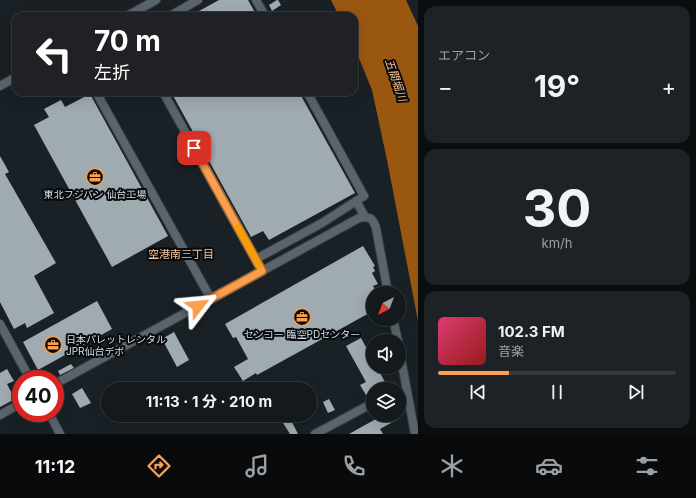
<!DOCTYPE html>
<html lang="ja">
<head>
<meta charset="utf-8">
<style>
  :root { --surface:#13191c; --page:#1c2225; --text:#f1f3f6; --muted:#9da0a3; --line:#32383b; --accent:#fa9f4f }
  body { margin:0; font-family:Inter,"Noto Sans JP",sans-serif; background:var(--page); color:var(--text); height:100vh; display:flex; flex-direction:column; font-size:15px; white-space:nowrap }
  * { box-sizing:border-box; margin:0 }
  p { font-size:13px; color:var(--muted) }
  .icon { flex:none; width:22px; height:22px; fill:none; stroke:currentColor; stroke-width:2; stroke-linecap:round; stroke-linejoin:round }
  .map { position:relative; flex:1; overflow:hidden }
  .sheet { display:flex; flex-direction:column; gap:6px; padding:6px; background:#0a0e0f; width:278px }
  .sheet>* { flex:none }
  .top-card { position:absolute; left:12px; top:12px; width:346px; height:84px; border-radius:12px; box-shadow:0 4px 16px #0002,0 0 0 1px var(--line); background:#202124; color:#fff; overflow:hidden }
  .needle { width:26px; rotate:222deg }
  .buttons { position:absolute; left:366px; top:286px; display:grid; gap:8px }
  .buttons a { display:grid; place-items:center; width:40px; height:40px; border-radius:50%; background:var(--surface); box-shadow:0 4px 16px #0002,0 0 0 1px var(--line); font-size:20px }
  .speed { position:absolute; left:12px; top:370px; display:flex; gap:8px; font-size:20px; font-weight:700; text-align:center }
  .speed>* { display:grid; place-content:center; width:52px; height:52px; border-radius:50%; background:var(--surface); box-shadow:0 4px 16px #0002,0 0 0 1px var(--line); line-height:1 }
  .speed .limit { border:6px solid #d22; background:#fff; color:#111 }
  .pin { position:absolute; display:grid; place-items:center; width:34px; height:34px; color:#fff; margin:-17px; border-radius:8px; box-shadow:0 2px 6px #0006 }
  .me { position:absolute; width:44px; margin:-22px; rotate:61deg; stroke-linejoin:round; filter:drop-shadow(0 0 3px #0008) }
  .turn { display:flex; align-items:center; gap:14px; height:84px; padding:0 16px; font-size:18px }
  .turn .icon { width:52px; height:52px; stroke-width:2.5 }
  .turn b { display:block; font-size:28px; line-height:34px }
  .big { font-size:30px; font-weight:700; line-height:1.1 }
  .sheet .tile { flex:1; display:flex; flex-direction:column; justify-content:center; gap:6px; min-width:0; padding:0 14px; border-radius:12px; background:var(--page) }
  .sheet .dial { align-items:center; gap:0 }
  .dial b { font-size:52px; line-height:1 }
  .song { display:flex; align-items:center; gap:12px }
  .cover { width:48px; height:48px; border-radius:6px; background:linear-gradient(135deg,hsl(340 70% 55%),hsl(0 70% 35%)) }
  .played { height:4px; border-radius:2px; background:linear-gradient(90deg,var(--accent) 30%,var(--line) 30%) }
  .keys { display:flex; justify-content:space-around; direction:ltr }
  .heat { display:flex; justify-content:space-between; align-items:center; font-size:22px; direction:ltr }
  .trip { position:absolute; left:101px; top:382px; width:216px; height:40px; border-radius:20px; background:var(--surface); box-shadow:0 4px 16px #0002,0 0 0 1px var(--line); font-weight:700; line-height:40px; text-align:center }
  .tab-bar { display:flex; height:64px; justify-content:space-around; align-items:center; background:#080a0b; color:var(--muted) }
  .tab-bar .icon { width:28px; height:28px }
  .tab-bar .active { color:var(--accent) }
  .tab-bar b { font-size:18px; color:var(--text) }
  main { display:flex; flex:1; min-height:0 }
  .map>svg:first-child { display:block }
</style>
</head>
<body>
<main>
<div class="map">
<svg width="418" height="434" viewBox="0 0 418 434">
  <rect width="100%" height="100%" fill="#192126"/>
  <polygon fill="#9a5710" points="331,0 406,0 418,26 418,321 387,160 372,90 354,46 354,16 339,16"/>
  <g fill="#a0aab1">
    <polygon points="219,0 248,0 257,16 190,16"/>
    <polygon points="277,0 278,0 281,5 272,11 269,5"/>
    <polygon points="171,92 299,92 355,193 269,240 263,231 251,237"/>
    <polygon points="90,94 168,236 112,267 34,125 49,117 44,109 61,100 65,107"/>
    <polygon points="0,156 9,172 5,174 56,263 34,276 54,313 27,328 25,323 14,329 0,302"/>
    <polygon points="363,246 375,266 373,267 375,271 372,273 378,284 373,286 377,293 373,293 373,311 257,375 256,373 243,381 234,367 248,359 236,337 233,338 225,324"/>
    <polygon points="97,301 112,329 38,370 23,342"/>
    <polygon points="174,332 189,360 177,367 162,339"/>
    <polygon points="361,338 373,360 373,367 377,367 386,384 377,389 373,389 373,391 366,395 360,385 366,382 346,346"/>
    <polygon points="71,364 74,368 60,375 58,371"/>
    <polygon points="7,369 14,381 7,384 15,399 0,407 0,373"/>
    <polygon points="82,388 91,403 80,408 72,394"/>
    <polygon points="329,399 335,410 328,413 323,402"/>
    <polygon points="285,415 301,415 291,420 298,434 290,434 280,418"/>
    <polygon points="383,415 396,415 398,419 380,429 383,434 349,434"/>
  </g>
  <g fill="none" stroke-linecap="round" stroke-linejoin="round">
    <g stroke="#373d42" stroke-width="10">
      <g id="minor">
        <polyline points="256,0 265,16"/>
        <polyline points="127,16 156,0"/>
        <polyline points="170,16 198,0"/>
        <polyline points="0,86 16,77"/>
        <polyline points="96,92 211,299"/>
        <polyline points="163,92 256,259 322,223 364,196 307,92"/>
        <polyline points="356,201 365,217"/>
        <polyline points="393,319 398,341"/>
        <polyline points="0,324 30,379"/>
        <polyline points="399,348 415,434"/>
        <path d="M55 384 359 218C370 216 373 218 376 228L388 293"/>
        <polyline points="49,413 60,434"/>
        <polyline points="0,415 21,403"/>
        <polyline points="315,434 373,403"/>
      </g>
    </g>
    <use href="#minor" stroke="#5b646a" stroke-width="8"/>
  </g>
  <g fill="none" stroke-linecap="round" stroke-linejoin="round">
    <g stroke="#a26733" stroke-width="10">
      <polyline id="route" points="194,148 262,271 198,306"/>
    </g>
    <use href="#route" stroke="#fa9f4f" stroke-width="7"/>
    <polyline stroke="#f59e0b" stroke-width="7" points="238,227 259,265"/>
  </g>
  <defs>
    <g id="office-ring" transform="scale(0.9)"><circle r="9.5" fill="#070a0c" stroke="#fa9f4f" stroke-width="1.5"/><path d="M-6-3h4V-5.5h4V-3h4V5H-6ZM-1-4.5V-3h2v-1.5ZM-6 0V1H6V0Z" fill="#fa9f4f"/></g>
  </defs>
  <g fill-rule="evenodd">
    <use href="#office-ring" x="95" y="177"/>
    <use href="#office-ring" x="302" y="317"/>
    <use href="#office-ring" x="53" y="345"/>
  </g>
  <g text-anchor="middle" stroke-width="4" stroke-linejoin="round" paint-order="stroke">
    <g font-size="10" fill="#dadfe3" stroke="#070a0c">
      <text x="95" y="198">東北フジパン 仙台工場</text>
      <text x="302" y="338">センコー 臨空PDセンター</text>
      <text x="66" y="343" text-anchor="start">日本パレットレンタル<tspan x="66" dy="12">JPR仙台デポ</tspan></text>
    </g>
    <g font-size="11" font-style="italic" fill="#fcc396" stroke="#070a0c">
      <text transform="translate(396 80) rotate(71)" y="4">五間堀川</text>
    </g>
    <g font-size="11" fill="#f8c49b" stroke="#070a0c">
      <text x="181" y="258">空港南三丁目</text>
    </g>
  </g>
</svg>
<div class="buttons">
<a><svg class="needle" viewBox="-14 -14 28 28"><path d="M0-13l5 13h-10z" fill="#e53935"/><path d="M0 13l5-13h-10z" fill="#9da0a3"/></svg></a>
<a><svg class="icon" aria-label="sound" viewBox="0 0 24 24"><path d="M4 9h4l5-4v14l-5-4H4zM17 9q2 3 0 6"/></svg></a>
<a><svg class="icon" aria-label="layers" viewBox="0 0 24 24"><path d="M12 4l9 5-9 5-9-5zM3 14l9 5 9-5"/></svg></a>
</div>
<div class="speed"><div class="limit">40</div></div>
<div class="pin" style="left:194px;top:148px;background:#d93025"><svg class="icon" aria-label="arrive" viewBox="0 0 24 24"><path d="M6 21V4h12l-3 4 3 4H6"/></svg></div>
<svg class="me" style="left:198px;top:306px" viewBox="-20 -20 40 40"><path d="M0-17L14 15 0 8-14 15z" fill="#fa9f4f" stroke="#fff" stroke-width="4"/></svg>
<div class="trip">11:13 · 1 分 · 210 m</div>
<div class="top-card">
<div class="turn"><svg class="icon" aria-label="left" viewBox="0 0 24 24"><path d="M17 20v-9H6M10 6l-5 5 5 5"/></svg><div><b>70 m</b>左折</div></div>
</div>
</div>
<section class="sheet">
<div class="tile"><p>エアコン</p>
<div class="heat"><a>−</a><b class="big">19°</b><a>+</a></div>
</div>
<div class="tile dial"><b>30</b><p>km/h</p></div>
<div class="tile">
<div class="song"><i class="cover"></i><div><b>102.3 FM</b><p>音楽</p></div></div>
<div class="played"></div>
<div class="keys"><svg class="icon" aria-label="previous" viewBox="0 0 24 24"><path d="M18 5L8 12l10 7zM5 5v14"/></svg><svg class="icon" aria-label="pause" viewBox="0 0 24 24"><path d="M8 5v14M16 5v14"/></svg><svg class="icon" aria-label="next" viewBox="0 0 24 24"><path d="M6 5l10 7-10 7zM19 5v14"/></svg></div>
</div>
</section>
</main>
<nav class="tab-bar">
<b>11:12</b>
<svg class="icon active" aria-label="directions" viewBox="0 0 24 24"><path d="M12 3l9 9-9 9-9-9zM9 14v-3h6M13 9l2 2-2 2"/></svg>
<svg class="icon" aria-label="music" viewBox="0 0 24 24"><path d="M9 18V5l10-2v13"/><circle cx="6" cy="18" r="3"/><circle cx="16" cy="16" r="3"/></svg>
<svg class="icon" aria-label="phone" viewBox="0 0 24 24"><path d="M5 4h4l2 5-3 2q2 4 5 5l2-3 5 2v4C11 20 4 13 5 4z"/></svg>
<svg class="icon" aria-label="climate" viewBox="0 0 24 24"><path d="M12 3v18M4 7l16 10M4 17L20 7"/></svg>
<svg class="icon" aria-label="car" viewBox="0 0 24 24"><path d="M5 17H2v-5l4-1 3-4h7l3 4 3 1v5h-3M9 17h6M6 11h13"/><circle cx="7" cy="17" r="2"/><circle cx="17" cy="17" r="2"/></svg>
<svg class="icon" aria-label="filters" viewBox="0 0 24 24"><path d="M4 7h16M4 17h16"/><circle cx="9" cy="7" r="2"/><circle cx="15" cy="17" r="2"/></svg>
</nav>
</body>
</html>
